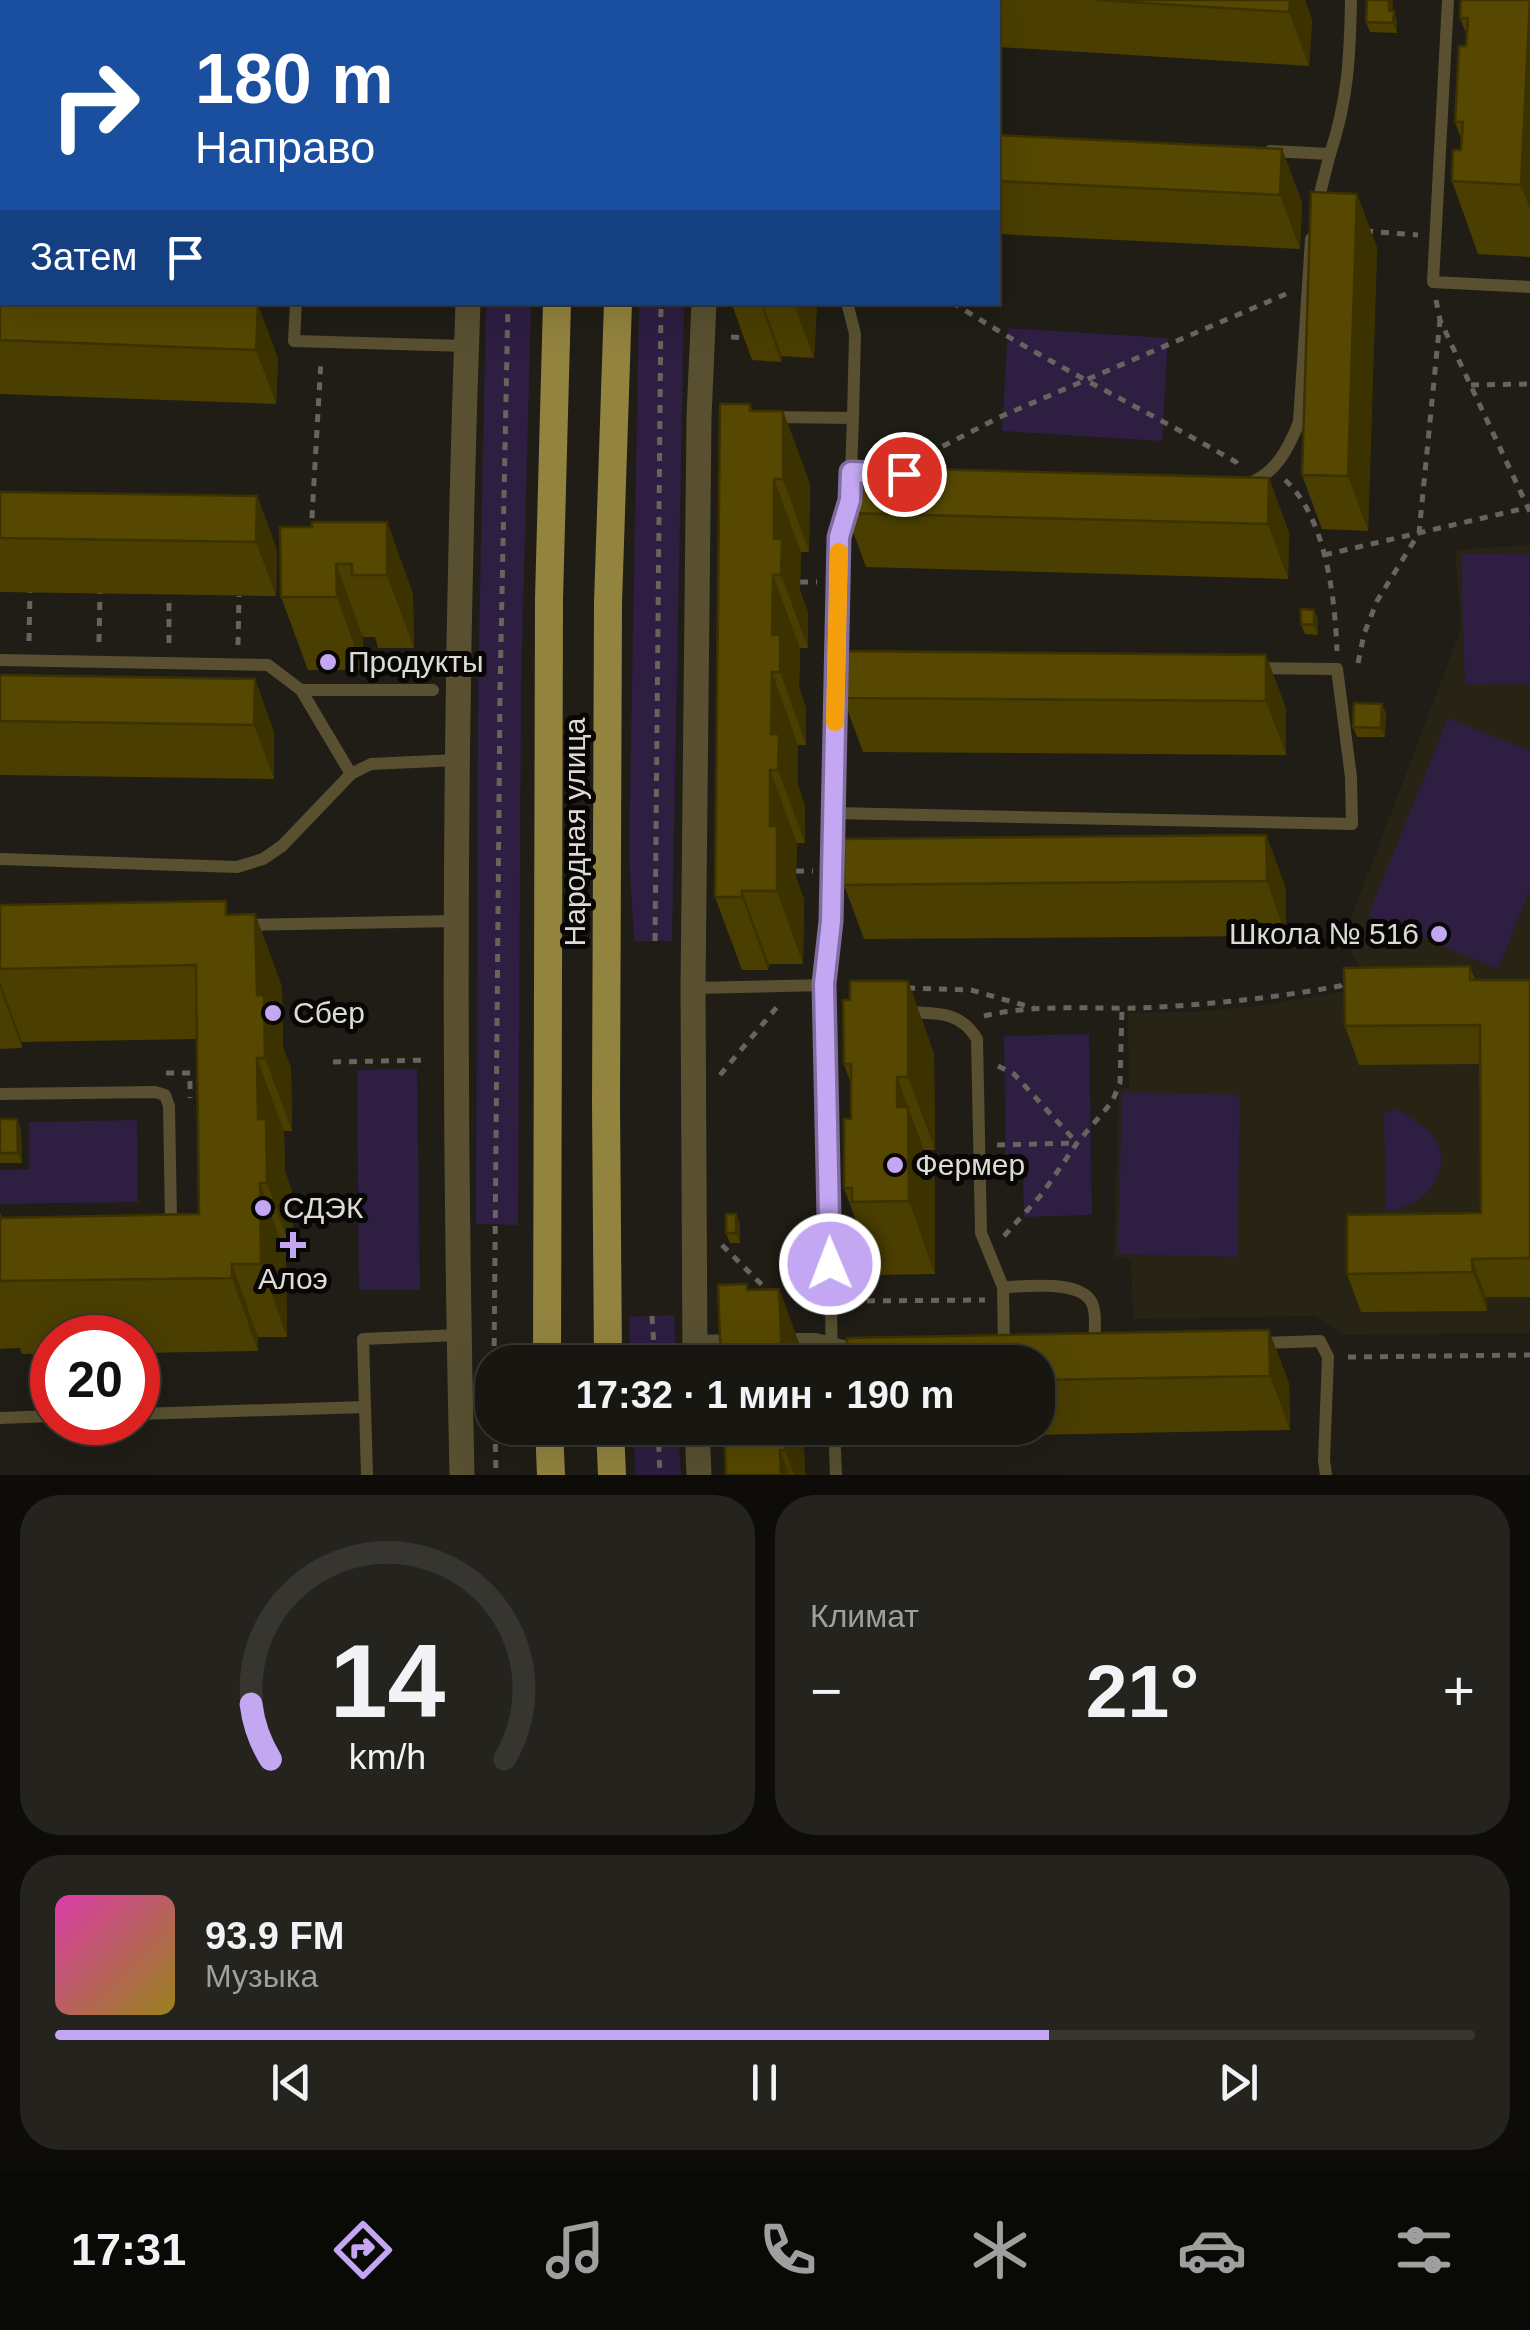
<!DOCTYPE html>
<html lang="ru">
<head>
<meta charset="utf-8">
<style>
  :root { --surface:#171610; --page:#24231e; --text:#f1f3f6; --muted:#9e9f9f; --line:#363530; --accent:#c3a7f2 }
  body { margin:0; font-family:Helvetica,sans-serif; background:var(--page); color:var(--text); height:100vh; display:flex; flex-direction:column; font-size:38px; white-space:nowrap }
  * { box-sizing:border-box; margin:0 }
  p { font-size:32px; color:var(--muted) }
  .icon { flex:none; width:55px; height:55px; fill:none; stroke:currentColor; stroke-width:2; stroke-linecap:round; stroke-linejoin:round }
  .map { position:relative; height:1475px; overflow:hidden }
  .details { display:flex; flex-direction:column; gap:20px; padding:20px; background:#0d0c09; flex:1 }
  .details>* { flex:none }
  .hud { position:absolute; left:0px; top:0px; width:1000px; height:305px; box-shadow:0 10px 40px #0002,0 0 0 2px var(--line); background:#1a4fa0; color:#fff; overflow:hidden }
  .speed { position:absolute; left:30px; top:1315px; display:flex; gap:20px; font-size:50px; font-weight:700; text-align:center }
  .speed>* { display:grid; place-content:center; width:130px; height:130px; border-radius:50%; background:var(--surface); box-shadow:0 10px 40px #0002,0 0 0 2px var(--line); line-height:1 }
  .speed .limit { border:15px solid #d22; background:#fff; color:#111 }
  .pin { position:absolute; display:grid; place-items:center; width:85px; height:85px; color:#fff; margin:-42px; border:5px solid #fff; border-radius:50%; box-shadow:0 2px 10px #0007 }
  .me { position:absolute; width:110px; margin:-55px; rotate:359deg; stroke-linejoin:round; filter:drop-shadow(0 0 8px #0008) }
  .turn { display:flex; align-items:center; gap:35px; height:210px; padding:0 30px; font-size:45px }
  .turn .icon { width:130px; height:130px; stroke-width:2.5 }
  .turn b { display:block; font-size:70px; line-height:85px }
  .then { display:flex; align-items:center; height:95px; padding:0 30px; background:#0003; gap:20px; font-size:38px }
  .big { font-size:75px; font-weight:800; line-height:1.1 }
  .details .card { flex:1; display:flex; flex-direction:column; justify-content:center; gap:15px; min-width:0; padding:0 35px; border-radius:40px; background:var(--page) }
  .details .dial { align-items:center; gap:0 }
  .dial svg { height:260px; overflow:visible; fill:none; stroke:var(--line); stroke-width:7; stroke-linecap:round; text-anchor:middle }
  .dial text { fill:var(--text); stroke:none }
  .song { display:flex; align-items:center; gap:30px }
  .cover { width:120px; height:120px; border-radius:15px; background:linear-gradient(135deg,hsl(320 70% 55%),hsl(50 70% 35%)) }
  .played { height:10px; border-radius:5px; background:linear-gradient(90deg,var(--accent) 70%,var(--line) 70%) }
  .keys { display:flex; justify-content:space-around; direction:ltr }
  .heat { display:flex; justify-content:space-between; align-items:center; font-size:55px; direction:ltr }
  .details .tiles { flex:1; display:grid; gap:20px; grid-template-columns:1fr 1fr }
  .card:last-child { grid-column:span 2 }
  .trip { position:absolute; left:475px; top:1345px; width:580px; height:100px; border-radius:40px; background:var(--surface); box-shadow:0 10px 40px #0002,0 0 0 2px var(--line); font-weight:800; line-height:100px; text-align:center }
  .tab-bar { display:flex; height:160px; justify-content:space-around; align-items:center; background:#090906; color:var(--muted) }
  .tab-bar .icon { width:70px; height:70px }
  .tab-bar .selected { color:var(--accent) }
  .tab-bar b { font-size:45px; color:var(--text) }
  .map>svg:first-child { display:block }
</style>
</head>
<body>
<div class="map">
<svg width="1530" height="1475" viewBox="0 0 1530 1475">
  <rect width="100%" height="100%" fill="#1f1d15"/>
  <polygon fill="#272416" points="1530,545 1530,1333 1342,1335 1315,1316 1133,1319 1131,1259 1114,1257 1119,1089 1129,1088 1128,1013 1192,1012 1266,1005 1342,992 1353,981 1360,969 1348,943 1349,924 1461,629 1455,550"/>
  <g fill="#2d1e42">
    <polygon points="486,303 531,303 521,691 518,1225 476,1224 478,691"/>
    <polygon points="639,303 684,303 672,941 634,941 629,853"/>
    <polygon points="1008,328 1168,338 1162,441 1002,431"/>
    <polygon points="1529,553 1530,683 1465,685 1461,554"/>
    <polygon points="1448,718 1530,751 1530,889 1498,969 1368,916"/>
    <polygon points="1089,1034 1092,1215 1024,1217 1023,1174 1006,1173 1004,1036"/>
    <polygon points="417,1069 420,1290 359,1290 357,1070"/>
    <polygon points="1122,1092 1240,1095 1237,1257 1118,1254"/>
    <path d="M1398 1110C1412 1118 1433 1131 1439 1147 1450 1179 1417 1211 1386 1210L1384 1112Z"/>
    <polygon points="137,1120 138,1202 0,1204 0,1170 29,1169 29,1122"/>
    <polygon points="674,1315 676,1362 631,1362 629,1317"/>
    <polygon points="634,1428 678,1428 681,1475 635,1475"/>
  </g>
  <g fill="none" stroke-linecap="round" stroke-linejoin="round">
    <g stroke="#66645d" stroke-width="5" stroke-dasharray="8 8" stroke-linecap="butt">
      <polyline points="309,2 309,0"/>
      <polyline points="520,2 520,0"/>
      <polyline points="677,2 677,0"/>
      <polyline points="0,94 2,94"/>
      <polyline points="1365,231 1418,235"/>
      <polyline points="1436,300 1440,320 1530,512"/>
      <path d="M952 302C1043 361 1142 408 1236 462L1239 467"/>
      <polyline points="731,337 750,338"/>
      <polyline points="1471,385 1530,384"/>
      <polyline points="905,474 914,461 1002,416 1286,294"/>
      <path d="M1285 480C1326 517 1335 598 1337 651"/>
      <polyline points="311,534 321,360"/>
      <polyline points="1324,555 1530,507"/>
      <polyline points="800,582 817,582"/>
      <polyline points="29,641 30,592"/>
      <polyline points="99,642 100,593"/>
      <polyline points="169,643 169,595"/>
      <polyline points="238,645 239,596"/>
      <polyline points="1358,663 1364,634 1377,601 1419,533 1440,320"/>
      <polyline points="796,871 813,871"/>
      <polyline points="655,941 661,302"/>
      <polyline points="907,988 971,990 1034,1008"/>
      <path d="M984 1016C1033 1004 1089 1009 1139 1008 1207 1005 1273 998 1340 986L1348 979"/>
      <polyline points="333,1062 429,1060"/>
      <polyline points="998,1066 1014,1074 1077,1143"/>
      <polyline points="166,1073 190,1073 190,1098"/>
      <polyline points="720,1075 777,1007"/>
      <polyline points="997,1145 1076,1143"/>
      <polyline points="1004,1236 1042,1194 1077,1143 1112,1102 1120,1083 1122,1008"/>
      <polyline points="722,1245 771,1294"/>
      <polyline points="851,1301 985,1300"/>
      <polyline points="652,1316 655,1362"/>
      <polyline points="1348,1357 1530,1355"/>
      <polyline points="494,1362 500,691 508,302"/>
      <polyline points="495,1428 496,1475"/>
      <polyline points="658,1428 660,1475"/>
    </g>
    <g stroke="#585031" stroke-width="12">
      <polyline points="1448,0 1433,282 1530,287"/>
      <polyline points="860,2 860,0"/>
      <path d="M1270 151 1330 154C1348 100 1350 56 1351 0"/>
      <polyline points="1316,209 1330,154"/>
      <polyline points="0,278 2,278"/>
      <polyline points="296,302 294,341 466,346"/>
      <polyline points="771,417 853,418"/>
      <path d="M1245 485C1275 475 1288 450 1299 422L1311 239"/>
      <polyline points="0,660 268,665 301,690 433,690"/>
      <polyline points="837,660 859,660"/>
      <polyline points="301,690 351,774"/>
      <polyline points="833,813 1352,824 1351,777 1337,669 1254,668"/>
      <polyline points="0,859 237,867 263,859 282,846 351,774 371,764 457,760"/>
      <polyline points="244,925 456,921"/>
      <polyline points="693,988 825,985"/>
      <path d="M903 1012C934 1014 959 1009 977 1039L981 1233 1003 1287"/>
      <polyline points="0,1094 155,1092 165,1095 169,1106 171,1220 167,1230"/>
      <polyline points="781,1339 816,1339 864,1351"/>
      <polyline points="694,1341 736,1340"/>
      <polyline points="1259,1343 1320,1341 1328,1357 1324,1460 1326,1475"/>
      <path d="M1004 1349 1003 1287C1025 1287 1085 1278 1093 1306 1097 1317 1094 1335 1094 1347"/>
      <polyline points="832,1362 825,985 831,921 839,537 850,500 853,418 855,334 847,302"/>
      <polyline points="138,1414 365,1407"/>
      <polyline points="0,1418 52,1416"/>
      <polyline points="834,1428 836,1475"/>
      <polyline points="367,1475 363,1339 459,1335"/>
    </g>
    <g stroke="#585031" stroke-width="25">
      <polyline points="479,2 479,0"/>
      <polyline points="717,2 717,0"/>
      <polyline points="695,1362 693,988 699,417 704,302"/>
      <polyline points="697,1428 699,1475"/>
      <path d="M462 1475C453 1084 454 693 468 302"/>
    </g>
    <g stroke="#92833f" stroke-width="28">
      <polyline points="569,2 569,0"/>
      <polyline points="630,2 630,0"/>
      <polyline points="547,1362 549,599 557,302"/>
      <polyline points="608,1362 606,1103 608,603 618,302"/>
      <polyline points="549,1428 551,1475"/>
      <polyline points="610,1428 612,1475"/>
    </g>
  </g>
  <g fill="#4a3e00">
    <polygon points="0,0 297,0 296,2 2,2 2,18 0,18"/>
    <polygon points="873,0 1305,0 1312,20 1309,66 998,47 998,2 874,2"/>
    <polygon points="1530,0 1530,257 1478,254 1452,181 1461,150 1462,141 1455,122 1466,46 1467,36 1460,18"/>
    <polygon points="1393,11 1397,21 1397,33 1370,32 1366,22"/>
    <rect x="0" y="110" width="2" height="99"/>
    <polygon points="998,135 1282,149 1302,203 1300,249 998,234"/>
    <polygon points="1357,194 1377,248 1368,531 1322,529 1302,475"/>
    <polygon points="0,294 218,302 278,358 276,404 0,394"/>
    <polygon points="731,302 817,302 814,358 782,356 781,362 752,360"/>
    <polygon points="750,404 753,411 783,411 810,484 809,552 801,552 800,582 800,591 808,612 808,648 800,648 799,688 806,708 806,745 798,745 798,786 805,806 805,843 797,843 796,871 796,878 804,899 803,964 769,964 768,970 742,970 715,897"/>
    <polygon points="1269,478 1289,533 1288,579 866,567 846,513"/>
    <polygon points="0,492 257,496 277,550 276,596 0,592"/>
    <polygon points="387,522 413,594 414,648 378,648 375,637 363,637 363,670 308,670 281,597 312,527"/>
    <polygon points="1314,610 1318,620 1318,635 1305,634 1301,624"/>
    <polygon points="1266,655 1286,709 1286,755 863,752 843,698"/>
    <polygon points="0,675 255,679 274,733 274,779 0,775"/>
    <polygon points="1386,713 1385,737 1357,737 1353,727"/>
    <polygon points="1266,835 1286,889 1286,936 864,939 844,885"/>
    <polygon points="0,905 231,915 255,914 282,987 283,1047 291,1068 292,1131 284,1131 285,1171 292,1192 293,1256 286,1256 287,1337 258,1337 258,1351 138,1353 138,1338 52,1338 52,1354 22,1354 20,1348 0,1349 0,1213 2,1218 199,1214 197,1039 22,1042 22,1048 0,1049"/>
    <polygon points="1470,966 1475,980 1530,980 1530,1297 1486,1297 1487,1311 1361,1312 1347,1274 1481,1213 1480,1064 1359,1065 1345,1026"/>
    <polygon points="908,981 934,1054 935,1150 924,1150 935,1180 935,1274 878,1275 873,1261 871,1261 844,1188 851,1119 851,1084 844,1064 850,1000"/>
    <polygon points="0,1119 21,1129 22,1163 0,1163"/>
    <polygon points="736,1214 740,1224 740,1243 730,1243 726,1233"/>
    <polygon points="779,1289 806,1362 721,1362"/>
    <polygon points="1269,1330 1289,1384 1290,1430 867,1438 864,1428 1038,1428 1038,1362"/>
    <polygon points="803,1428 805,1471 806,1475 726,1475"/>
  </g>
  <g fill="#3c3200">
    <polygon points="797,0 811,0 812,2 797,2"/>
    <polygon points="819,0 833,0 834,2 819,2"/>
    <polygon points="1290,0 1305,0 1312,20 1309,66 1289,12"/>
    <polygon points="1389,0 1393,0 1392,21 1389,11"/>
    <polygon points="1530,9 1530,209 1521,185"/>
    <polygon points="1394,11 1397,21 1397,33 1393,23"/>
    <polygon points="1282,149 1302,203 1300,249 1280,195"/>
    <polygon points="1357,194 1377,248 1368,531 1348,476"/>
    <polygon points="760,302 762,302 782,356 781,362"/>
    <polygon points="793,302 817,302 814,358"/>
    <polygon points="258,304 278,358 276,404 256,350"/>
    <polygon points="783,411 810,484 809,552 783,479"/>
    <polygon points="1269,478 1289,533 1288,579 1268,524"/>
    <polygon points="774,479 801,552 800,591 808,612 808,648 781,575 774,539"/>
    <polygon points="257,496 277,550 276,596 256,542"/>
    <polygon points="387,522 413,594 414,648 387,575"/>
    <polygon points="336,564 363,637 363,670 337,597"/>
    <polygon points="773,575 800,648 799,688 806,708 806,745 780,672 772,635"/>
    <polygon points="1314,610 1318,620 1318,635 1314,625"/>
    <polygon points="1266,655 1286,709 1286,755 1266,701"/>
    <polygon points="772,672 798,745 798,786 805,806 805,843 778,770 771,734"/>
    <polygon points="255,679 274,733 274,779 254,725"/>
    <polygon points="1382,704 1386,713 1385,737 1381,728"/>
    <polygon points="770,770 797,843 796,878 804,899 803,964 777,891 770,826"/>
    <polygon points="1266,835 1286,889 1286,936 1267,881"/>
    <polygon points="742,891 769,964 768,970 742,897"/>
    <polygon points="255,914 282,987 283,1047 291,1068 292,1131 265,1058 257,995"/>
    <polygon points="908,981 934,1054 935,1150 908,1077"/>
    <polygon points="0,982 22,1042 22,1048 0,988"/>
    <polygon points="257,1058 284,1131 285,1171 292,1192 293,1256 267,1183 258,1119"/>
    <polygon points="897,1077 935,1180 935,1274 909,1201 897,1107"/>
    <polygon points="17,1119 21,1129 22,1163 18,1153"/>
    <polygon points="260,1183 286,1256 287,1337 261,1264"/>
    <polygon points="736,1214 740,1224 740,1243 736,1233"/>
    <polygon points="1472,1259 1486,1297 1487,1311 1473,1272"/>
    <polygon points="232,1264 258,1337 258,1351 232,1278"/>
    <polygon points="779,1289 806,1362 785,1362 782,1354"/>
    <polygon points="1269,1330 1289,1384 1290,1430 1270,1376"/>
    <polygon points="784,1428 803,1428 805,1471 806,1475 794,1475 785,1450"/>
    <polygon points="780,1450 789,1475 781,1475"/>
  </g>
  <g fill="#564800" stroke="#3c3200" stroke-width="2.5">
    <rect x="741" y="0" width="56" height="2"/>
    <polygon points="1096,0 1290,0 1289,12"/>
    <polygon points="1367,0 1389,0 1389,11 1394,11 1393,23 1366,22"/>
    <polygon points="1461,0 1530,0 1521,185 1452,181 1453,150 1461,150 1463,122 1455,122 1459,46 1466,46 1468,18 1460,18"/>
    <rect x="0" y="110" width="2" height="46"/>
    <polygon points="998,135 1282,149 1280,195 998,181"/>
    <polygon points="1311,192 1357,194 1348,476 1302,475"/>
    <polygon points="0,294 2,294 2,302 218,302 258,304 256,350 0,340"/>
    <polygon points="720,404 750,404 750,411 783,411 783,479 774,479 774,539 782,539 781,575 773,575 772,635 780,635 780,672 772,672 771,734 779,734 778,770 770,770 770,826 777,826 777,891 742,891 742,897 715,897"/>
    <polygon points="847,467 1269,478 1268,524 846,513"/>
    <polygon points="0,492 257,496 256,542 0,538"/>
    <polygon points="312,522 387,522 387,575 352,575 352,564 336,564 337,597 281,597 280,527 312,527"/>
    <polygon points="1301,609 1314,610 1314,625 1301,624"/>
    <polygon points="844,651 1266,655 1266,701 843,698"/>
    <polygon points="0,675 255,679 254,725 0,721"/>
    <polygon points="1354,703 1382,704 1381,728 1353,727"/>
    <polygon points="1266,835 1267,881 844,885 844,839"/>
    <polygon points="226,901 226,915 255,914 257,995 264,995 265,1058 257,1058 258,1119 266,1119 267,1183 260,1183 261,1264 232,1264 232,1278 0,1281 0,1218 199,1214 196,965 0,969 0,905"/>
    <polygon points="1470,966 1470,980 1530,980 1530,1258 1472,1259 1473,1272 1347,1274 1347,1215 1481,1213 1480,1025 1345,1026 1344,968"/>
    <polygon points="850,981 908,981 908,1077 897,1077 897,1107 908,1107 909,1201 852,1202 852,1188 844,1188 844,1119 851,1119 851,1064 844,1064 843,1000 850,1000"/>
    <polygon points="0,1119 17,1119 18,1153 0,1153"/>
    <rect x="726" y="1214" width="10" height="19"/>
    <polygon points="747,1284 747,1290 779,1289 782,1354 777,1354 777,1362 721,1362 718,1285"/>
    <polygon points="1269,1330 1270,1376 1038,1380 1038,1362 847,1362 847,1338"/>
    <polygon points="724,1428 784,1428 785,1450 780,1450 781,1475 726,1475"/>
  </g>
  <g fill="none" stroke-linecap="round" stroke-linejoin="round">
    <g stroke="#7f6d9d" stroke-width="25">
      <polyline id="route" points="830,1264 824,984 831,921 839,537 850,500 851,472 904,474"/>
    </g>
    <use href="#route" stroke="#c3a7f2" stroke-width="18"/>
    <polyline stroke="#f59e0b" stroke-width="18" points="835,722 839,552"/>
  </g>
  <g fill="#c3a7f2" stroke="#080705" stroke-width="4">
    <circle cx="328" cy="662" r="10"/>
    <circle cx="1439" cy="934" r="10"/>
    <circle cx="273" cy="1013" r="10"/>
    <circle cx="895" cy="1165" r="10"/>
    <circle cx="263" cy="1208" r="10"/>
    <path d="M288 1230h10v10h10v10h-10v10h-10v-10h-10v-10h10z"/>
  </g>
  <g text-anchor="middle" stroke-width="10" stroke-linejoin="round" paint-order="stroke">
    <g font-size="30" fill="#dcdbd5" stroke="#080705" text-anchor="start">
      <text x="348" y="672">Продукты</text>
      <text x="1419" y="944" text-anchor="end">Школа № 516</text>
      <text x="293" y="1023">Сбер</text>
      <text x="915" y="1175">Фермер</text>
      <text x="283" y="1218">СДЭК</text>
      <text x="293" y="1289" text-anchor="middle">Алоэ</text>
    </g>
    <g font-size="30" fill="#dcdbd5" stroke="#080705">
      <text transform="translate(575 832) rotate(-90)" y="10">Народная улица</text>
    </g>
  </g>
</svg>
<div class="speed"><div class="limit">20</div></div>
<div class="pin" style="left:904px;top:474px;background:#d93025"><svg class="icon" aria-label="arrive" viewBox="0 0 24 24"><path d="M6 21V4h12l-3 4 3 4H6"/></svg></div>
<svg class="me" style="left:830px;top:1264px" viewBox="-20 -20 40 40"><circle r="17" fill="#c3a7f2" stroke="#fff" stroke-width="3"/><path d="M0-11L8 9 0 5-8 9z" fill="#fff"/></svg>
<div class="trip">17:32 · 1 мин · 190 m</div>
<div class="hud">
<div class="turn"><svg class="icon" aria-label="right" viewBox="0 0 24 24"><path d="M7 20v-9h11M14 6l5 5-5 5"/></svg><div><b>180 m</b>Направо</div></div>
<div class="then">Затем<svg class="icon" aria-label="arrive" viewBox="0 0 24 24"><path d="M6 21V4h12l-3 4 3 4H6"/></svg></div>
</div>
</div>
<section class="details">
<div class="tiles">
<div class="card dial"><svg viewBox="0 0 100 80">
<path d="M14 69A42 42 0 1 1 86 69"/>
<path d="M14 69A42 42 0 0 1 8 52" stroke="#c3a7f2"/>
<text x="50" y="56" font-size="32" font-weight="700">14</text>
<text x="50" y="72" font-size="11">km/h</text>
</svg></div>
<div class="card"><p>Климат</p>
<div class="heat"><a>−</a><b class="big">21°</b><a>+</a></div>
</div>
<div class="card">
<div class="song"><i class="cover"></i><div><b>93.9 FM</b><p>Музыка</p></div></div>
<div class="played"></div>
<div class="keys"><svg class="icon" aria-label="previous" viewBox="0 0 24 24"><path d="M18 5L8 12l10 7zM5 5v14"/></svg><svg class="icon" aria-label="pause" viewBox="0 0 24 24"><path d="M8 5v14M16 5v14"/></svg><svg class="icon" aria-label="next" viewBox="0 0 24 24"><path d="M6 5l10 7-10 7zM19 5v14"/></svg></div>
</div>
</div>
</section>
<nav class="tab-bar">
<b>17:31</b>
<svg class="icon selected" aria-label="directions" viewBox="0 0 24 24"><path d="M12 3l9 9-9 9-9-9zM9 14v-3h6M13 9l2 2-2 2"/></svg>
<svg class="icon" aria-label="music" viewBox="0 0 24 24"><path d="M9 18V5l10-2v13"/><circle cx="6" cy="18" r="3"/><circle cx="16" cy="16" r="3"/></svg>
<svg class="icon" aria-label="phone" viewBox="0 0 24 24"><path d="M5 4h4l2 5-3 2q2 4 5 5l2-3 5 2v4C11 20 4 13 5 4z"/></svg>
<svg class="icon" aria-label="climate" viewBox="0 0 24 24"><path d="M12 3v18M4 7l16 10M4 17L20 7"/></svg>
<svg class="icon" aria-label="car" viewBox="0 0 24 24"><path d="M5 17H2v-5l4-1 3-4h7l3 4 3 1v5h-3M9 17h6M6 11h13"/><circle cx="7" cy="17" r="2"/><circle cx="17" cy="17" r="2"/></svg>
<svg class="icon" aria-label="filters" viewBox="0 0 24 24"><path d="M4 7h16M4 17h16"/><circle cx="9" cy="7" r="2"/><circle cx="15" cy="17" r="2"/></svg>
</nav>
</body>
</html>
